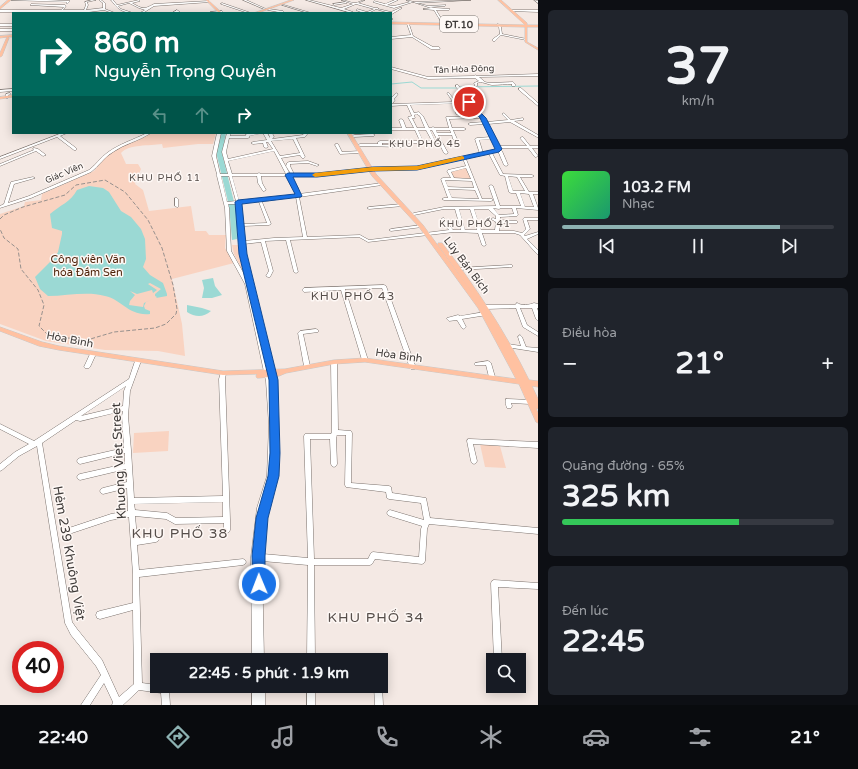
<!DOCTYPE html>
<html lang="vi">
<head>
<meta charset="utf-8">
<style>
  :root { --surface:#171b24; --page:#20242c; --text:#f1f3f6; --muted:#9ea1a6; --line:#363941; --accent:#8db2b2 }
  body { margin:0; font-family:"Varela Round",sans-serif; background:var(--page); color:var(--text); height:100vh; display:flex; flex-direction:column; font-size:15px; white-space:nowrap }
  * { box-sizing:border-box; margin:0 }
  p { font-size:13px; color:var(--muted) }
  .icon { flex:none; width:22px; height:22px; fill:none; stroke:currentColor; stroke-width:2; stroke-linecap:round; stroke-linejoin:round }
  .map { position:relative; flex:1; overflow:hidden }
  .drawer { display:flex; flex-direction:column; gap:10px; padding:10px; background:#0d0f14; width:320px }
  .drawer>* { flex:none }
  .top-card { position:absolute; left:12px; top:12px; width:380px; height:122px; border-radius:0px; box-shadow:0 2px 10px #0003; background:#00695c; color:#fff; overflow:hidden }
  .fabs { position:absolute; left:486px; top:653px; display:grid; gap:8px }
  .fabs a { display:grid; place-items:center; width:40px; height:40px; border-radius:0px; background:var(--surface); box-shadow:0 2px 10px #0003; font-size:20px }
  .speed { position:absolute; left:12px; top:641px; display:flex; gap:8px; font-size:20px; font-weight:700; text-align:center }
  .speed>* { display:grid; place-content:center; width:52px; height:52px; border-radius:50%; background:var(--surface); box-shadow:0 2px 10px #0003; line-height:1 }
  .speed .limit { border:6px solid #d22; background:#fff; color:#111 }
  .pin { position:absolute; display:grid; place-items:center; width:34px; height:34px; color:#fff; margin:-17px; border:2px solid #fff; border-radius:50%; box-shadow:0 1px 4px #0007 }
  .me { position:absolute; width:44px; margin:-22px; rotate:359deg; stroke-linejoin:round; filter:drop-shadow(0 0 3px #0008) }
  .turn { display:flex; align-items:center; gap:14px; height:84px; padding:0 16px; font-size:18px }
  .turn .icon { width:52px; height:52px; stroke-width:2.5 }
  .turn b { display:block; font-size:28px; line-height:34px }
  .lanes { display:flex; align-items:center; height:38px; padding:0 16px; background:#0003; justify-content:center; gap:20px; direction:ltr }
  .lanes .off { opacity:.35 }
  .big { font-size:30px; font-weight:800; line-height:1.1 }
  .drawer .card { flex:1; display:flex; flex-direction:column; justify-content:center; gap:6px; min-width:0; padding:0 14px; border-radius:6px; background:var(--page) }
  .drawer .dial { align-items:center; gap:0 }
  .dial b { font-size:52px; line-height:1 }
  .song { display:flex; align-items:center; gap:12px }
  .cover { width:48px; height:48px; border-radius:6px; background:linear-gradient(135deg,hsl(120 70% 55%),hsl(160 70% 35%)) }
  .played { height:4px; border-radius:2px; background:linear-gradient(90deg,var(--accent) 80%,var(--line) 80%) }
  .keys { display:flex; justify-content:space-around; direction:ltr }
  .heat { display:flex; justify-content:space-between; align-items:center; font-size:22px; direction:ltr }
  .charge { height:6px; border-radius:3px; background:linear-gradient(90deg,#34c759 65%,var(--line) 0) }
  .trip { position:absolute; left:150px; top:653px; width:238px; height:40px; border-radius:0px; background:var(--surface); box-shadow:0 2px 10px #0003; font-weight:800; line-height:40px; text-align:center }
  .tab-bar { display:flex; height:64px; justify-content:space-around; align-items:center; background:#090b0e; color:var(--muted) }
  .tab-bar .icon { width:28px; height:28px }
  .tab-bar .current { color:var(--accent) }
  .tab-bar b { font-size:18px; color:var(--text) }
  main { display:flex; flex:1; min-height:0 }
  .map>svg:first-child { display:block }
</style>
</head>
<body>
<main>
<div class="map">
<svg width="538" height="705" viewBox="0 0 538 705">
  <rect width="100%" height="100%" fill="#f4e9e4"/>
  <g fill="#f9d3c1">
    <path d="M152 133H216L213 144H198L163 148 162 144C149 146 129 144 121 153L126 164H138L141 169 135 184 143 190 149 211 191 206 195 231H206L209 235H226L225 248 234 263 172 279 182 324 185 356 158 351 105 350 46 341 0 324V214L24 206 25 202 41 200 42 194 94 171 105 158 116 149Z"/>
    <polygon points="467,167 473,179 454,179 450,171"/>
    <polygon points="232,245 238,245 248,273 247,279 234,254"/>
    <polygon points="169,431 168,451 133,453 134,433"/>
    <polygon points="480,444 500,446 506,468 485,467"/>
  </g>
  <g fill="#9bd9d4">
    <polygon points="221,133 226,133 222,153 237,214 237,239 232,240 229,206 216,152"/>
    <path d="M89 186 103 188 109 192 121 211 131 217 141 229 145 239 146 259 143 267 150 275 163 283 167 294V296L156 298 157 297 155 296V294L161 289 150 283 148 284 157 290 153 293 152 290 137 294 130 291 135 295 130 301 129 305 143 307 144 303 153 299 146 302 144 306 145 309 150 311V314C128 316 123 300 105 296 87 291 67 296 48 296L40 289 35 277 55 257 58 252 62 234V231L52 228 50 214C60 205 71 202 77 190Z"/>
    <polygon points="213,278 215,286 222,295 212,298 202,298 204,288 202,280"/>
    <path d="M187 305 202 308 211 311C203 318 195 317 187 312Z"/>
  </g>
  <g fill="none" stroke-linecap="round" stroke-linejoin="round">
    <g stroke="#9bd9d4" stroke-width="1">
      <polyline points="391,84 412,82 421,88 456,88"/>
      <polyline points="459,87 538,86"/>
    </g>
    <g stroke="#7c736e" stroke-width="1">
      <g id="minor">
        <polygon points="9,0 47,0 70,1 67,4 66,3 67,2"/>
        <polygon points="92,0 96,0 87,2 88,5 86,10 103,8 103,3 99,0 101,0 105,3 105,9 115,13 112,13 104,10 89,12 0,12 0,10 61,10 64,7 30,5 31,4 65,5 66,6 63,10 84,10 86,5 85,2"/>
        <path d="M111 0H113L117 5 139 0 140 1 132 3C143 9 143 10 154 4L209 1 210 2 154 6 143 13H140L145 10 139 8 129 3 118 6 121 9 133 13C122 13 117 8 111 0Z"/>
        <polygon points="243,0 246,0 266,9 264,9"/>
        <path d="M306 0H309L341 8 353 4 341 0C346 0 350 3 355 3 358 3 362 0 365 0L358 3 375 8H378V9L391 12 400 8H402L392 14 376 9C368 14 365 14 356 10L357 9 367 12 374 9 356 4 344 9 353 12 352 13Z"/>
        <polygon points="395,0 398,0 387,5 394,6 410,2 406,0 414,2 471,0 417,3 428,6 446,5 445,6 430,7 435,8 450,9 449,10 436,10 445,25 444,26 443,25 434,10 423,9 431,8 413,2 394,8 383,5 373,2 374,1 385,4"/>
        <polygon points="534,0 538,1 538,3"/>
        <polygon points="346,2 347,3 334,5 333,4"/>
        <polygon points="222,3 251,13 248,13 221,4"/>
        <polygon points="282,5 284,5 311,13 308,13"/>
        <polygon points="269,9 283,11 284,12 283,13 268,10"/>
        <polygon points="177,10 181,13 179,13 177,12 172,13"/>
        <polygon points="512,10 538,10 538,12 511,11"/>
        <polygon points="222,11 223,12 209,13 210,12"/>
        <polygon points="391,18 393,19 391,20"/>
        <polygon points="408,23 409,24 413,36 433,47 439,47 440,49 431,49 412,37 391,39 391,37 411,35 407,24"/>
        <rect x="0" y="24" width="13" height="2"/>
        <polygon points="498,24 501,27 502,34 527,39 526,40 501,35 495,41 493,41 493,39 500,34 499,27 497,25"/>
        <rect x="0" y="29" width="13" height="2"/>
        <path d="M391 67 428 77 474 76 475 75 477 76 538 74V76L479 77 485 82 489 83 513 82 516 85 515 86H512V84C506 84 499 85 492 85 486 84 482 81 477 83V86L476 87 475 86 474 83 479 81 475 78 428 79 391 69Z"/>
        <path d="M456 85H458L484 117 487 122 508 120 502 114 504 113 511 120 523 118V120L514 121 538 135V137H537L510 122 488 124 499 146H527L520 138 522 137H523L530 146H538V148H532L538 156 536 157H535L528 148H500L501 149 500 150 502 151 508 165 506 166 504 165 498 151 492 153 503 174 532 175 534 176 532 177H520L529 192H538V194H533L538 208V210L516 208 518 215 517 216 500 217V220L516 221H517V223H499V231H514L522 233 526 229 523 219 524 218H538V220H527L530 229 524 235 525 236 538 232V234L527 239 538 250V254H537L520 235 514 233H482L486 245 484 246 482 245 478 233 454 232 368 242 359 237 290 240 298 272 296 273 294 272 286 240 265 241 273 271 270 277H268L266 276 269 271 261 242 244 244V249L276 375 278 453 276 476 265 518 263 554 308 558 304 436 305 434H331L332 432 331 362 332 361H336L337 362 338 430 351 431 352 433 351 483 389 486 391 487 392 493 426 498 430 518 538 528V534L429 524 427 529 425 561 424 563 422 564 375 559 372 564 370 565H314L315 660H307L308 565 262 561 264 660H252L251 557 257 508 267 476 269 425 266 381 245 284 227 251 225 208 217 176 216 175 217 174 212 156 217 133H221L216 156 220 174H228L222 152 227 133H231L230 136H246L245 135 247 134 267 133 270 138V137L268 133H272L274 137 272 139 303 135 304 133H308L305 137 296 138 305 157 304 158H302L300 155 281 158 290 174H291L286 166 287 163 289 162 308 161 319 165 317 166 308 163 290 164V166L294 174H317L373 168 417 167 480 154 475 139 477 138 491 137 485 124 470 125 468 124 470 123 484 122 482 118 449 119 452 128H464L466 129 464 130H453L457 139 455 140 453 139 452 135H438L448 153 446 154 444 153 439 143H382V145H404V147H403L360 146 358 145 360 144H378V142L380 141H420L415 130H391V128H402L399 120 401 119 403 120 406 128H414L408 117 412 116 407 105 391 106V102L392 100H391V98L396 93 398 94 394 99 395 100 392 104 453 102 447 93 448 92 456 102 468 101 456 87ZM469 103 475 110 457 112 455 113 456 114 476 112 480 116 446 117 449 128H435L433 127 431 128H429L423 116 419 112 414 113 410 105ZM417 114 420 116 425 128H417L412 118H415L414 115ZM418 130H426L432 141H423ZM430 130H432L438 141H435ZM436 130H450L451 133H437ZM263 133 267 140 253 142 251 143 253 144 263 143 264 147 266 148 268 147 266 142H268L273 149 228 159 226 152 229 138H248L250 137 249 136ZM293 139 300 153 280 156 271 141ZM492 139 497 149 496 150 483 153 479 140ZM274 151 286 174H261L259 173 257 174H232L228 161ZM489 154 500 175 505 176 509 192 511 193H516L521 206H500L493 186 491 185 489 186 496 206 444 207 414 213 412 214 414 215 444 209H455L461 230H453L444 218H443L441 219 449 230 369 240 360 235 307 237 299 197 382 185 384 184 382 183 299 194 298 188 291 176H317L373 170 417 169 463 159 466 166 448 170 447 171 451 178H443L441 179 448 198H444L442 199 444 200 491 201 493 200 492 199H482L466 159ZM466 168 471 179 454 178 451 172ZM221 176H229L236 201 227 202ZM232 176H257L258 183 263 191H264L266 190 262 183 261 176H287L294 188 295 195 260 200 239 201ZM508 176 517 177 525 191H513ZM445 180 472 181 474 188 448 187ZM448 189 475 190 479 199 452 198ZM520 193 529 194 534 207H525ZM296 197 303 237 274 238 244 241 243 226 269 225 271 224 262 202ZM259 202 267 223 243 224 242 210 240 203ZM228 204H236L238 210 239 224 238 225 239 226 240 242 239 243 248 281 231 251 229 208ZM493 208 499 209 501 208H512L514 214 499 215ZM459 209H470L477 230H465ZM474 209H488L496 216V219L493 218 491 219 496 222 495 230H481ZM337 435H346L345 485 346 487 386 492 387 498 389 499 421 503 424 520 390 510 388 511 387 513 388 515 390 516 422 526 421 529 419 557 373 552 371 553 368 559H314L310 439H330L331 464 332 466 334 467 336 466 337 464 336 437Z"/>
        <polygon points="519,88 521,88 538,103 538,106 519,90"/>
        <polygon points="13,89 13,91 0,92 0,90"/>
        <polygon points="10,93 11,94 8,95 8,98 6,98 6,94"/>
        <polygon points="62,133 67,133 60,136 76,148 76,150 74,150 57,137 0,159 0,157"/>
        <path d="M147 133H151C139 141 124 144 113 152 104 157 99 166 91 172L31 198 0 208V206L4 204 11 182 33 177 35 178 14 184 8 203 29 196 89 170C96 165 100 158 107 153 119 144 133 140 147 133Z"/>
        <polygon points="373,134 375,135 374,136 354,137 352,136 354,135"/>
        <polygon points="336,144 338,144 342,152 360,151 362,152 360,153 340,154 335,145"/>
        <polygon points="34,148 38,149 46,155 43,156 36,151 0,166 0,164 34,150 33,149"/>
        <polygon points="175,198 177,198 178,199 178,207 177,207 175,206"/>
        <polygon points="402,204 403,204 403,206 369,209 367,208 369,207"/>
        <polygon points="421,225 422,225 422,227 391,231 389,230 391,229"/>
        <polygon points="510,265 512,265 512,267 459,270 457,269 459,268"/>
        <polygon points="384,285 386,286 416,368 415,369 411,369 410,368 382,288 345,289 368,360 367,361 363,361 362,360 341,290 304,292 302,290 304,288"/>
        <path d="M517 303C521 306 530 305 534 303L538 304V308H537L538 311V321L536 319 532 308H520L527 325 538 332V336L523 327 516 308 486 309 484 307 486 305H515Z"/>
        <polygon points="485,312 487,313 487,315 462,319 466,327 464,329 462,328 457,320 449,321 447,319 447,318 458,315 460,316"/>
        <polygon points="316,329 318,330 318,332 303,334 310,366 309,367 305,367 304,366 298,333 300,331"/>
        <polygon points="520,335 522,337 526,347 538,348 538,352 506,347 506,345 508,344 521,346 518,337"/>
        <polygon points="93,352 95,353 96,354 90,367 89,368 85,368 84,367 90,354 91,353"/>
        <path d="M138 359 140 360 141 361 130 391 128 416 131 450 134 498 223 496 219 379 221 372H225L226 373 225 379 230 520V530L229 532 227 533 225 532 224 530V523L175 524 166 519 135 516 137 538 156 536 158 537 159 539 158 541 156 542 137 545 139 570 243 559 245 560 246 562 245 564 243 565 139 577 142 683 157 685V686H164L168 687 169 690 170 705H162L161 693 139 690 123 705H112L113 702 104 683 90 705H81L101 675 96 666 71 635 65 623 37 446 19 456 2 470 0 471V464L15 452 29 444 0 429V424L34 441 129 379 135 361 136 360ZM126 386 124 391 123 406 81 416ZM123 411 122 416 124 448 80 458 78 459 77 461 78 463 80 464 125 453V464L80 474 78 475 77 477 78 479 80 480 126 469 127 482 103 488 101 489 100 491 101 493 103 494 127 488 128 511 111 514 66 529 64 530 63 532 64 534 66 535 111 520 129 517 133 574V603L100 611 97 612 96 615 97 618 100 619 133 610 134 684 119 697 102 660 77 629 72 622 42 443 76 420 80 421ZM223 502V517L176 518 167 513 135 510 134 504Z"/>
        <polygon points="488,361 490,362 491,363 495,377 494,378 490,378 489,377 486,365 475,365 474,364 475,363"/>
        <path d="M506 399H508L530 400H532L533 402 532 404H530L511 403 512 406 511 408H507C506 405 505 402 506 399Z"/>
        <polygon points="468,439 470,439 538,442 538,448 473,444 477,461 476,463 474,464 472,463 471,461 467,441"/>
        <polygon points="494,580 538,583 538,589 498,587 502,660 494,660 491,583 492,581"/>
        <polygon points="381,684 382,686 383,705 375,705 374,686 381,686"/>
        <rect x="252" y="686" width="13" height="19"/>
        <rect x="307" y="686" width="8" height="19"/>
      </g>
    </g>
    <g stroke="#c9c8c8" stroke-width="1">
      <g id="major">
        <polygon points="8,0 11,0 0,9 0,7"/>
        <polygon points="206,0 208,0 222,13 219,13"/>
        <polygon points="291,0 294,0 258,13 254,13"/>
        <polygon points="498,0 501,0 527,23 527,25 538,25 538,27 527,27 527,42 538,48 538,50 525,42 525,27 391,24 391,22 525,25"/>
        <polygon points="13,35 13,37 8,37 9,38 2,56 0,57 0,53 7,37 0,38 0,36"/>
        <polygon points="13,95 13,97 0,99 0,97"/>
        <path d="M347 133H351L376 174 423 225 476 298 438 245V243H442C475 286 505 331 529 380L538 381V387L532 386 538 399V409L536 408 538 413V423L536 422 519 384 365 362 334 364 286 373 279 376 259 378H257L256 376 257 374 223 375 59 350 39 346 0 331V327L42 342 59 346 223 371 285 369 334 360 365 358 516 379 478 308 419 227 372 176Z"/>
      </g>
    </g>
    <use href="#minor" fill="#fff" fill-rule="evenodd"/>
    <use href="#major" fill="#ffc1a1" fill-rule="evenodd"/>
    <polyline stroke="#97908d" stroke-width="1" stroke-dasharray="4 2" stroke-linecap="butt" points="0,219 4,215 23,207 65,195 76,185 105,180 125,192 148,220 162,248 173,285 177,309 176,314 166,324 155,328 114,332 87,340 49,336 39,326 44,305 38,290 21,269 18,249 4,238 0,229"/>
  </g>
  <polygon fill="#1a73e8" stroke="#114b97" points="469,101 486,118 502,149 499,152 417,170 373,171 317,177 293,177 302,196 301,197 242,204 247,254 278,380 280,453 279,476 268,518 265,556 265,584 263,588 259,590 255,588 253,584 252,556 256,518 268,476 270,453 269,380 239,254 235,202 238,200 295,194 285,175 288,173 317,173 373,167 417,166 495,149 480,118 466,102"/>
  <polygon fill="#f59e0b" points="462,156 464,157 464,159 417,170 373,171 315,177 312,175 315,173 373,167 417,166"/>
  <g text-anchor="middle" stroke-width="3" stroke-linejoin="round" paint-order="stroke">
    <g font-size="9" fill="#3f3b39" stroke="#fef8f5">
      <text transform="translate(464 69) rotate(-2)" y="3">Tân Hòa Đông</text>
      <text transform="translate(64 173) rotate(-23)" y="3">Giác Viên</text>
    </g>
    <rect fill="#fef8f5" stroke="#787471" stroke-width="1" x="440" y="16" width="38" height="16" rx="3"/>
    <g font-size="10" font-weight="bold" fill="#3f3b39">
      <text x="459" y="28">ĐT.10</text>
    </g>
    <g font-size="10" letter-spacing="1" fill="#574f4b" stroke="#fef8f5">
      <text x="425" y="147">KHU PHỐ 45</text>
      <text x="165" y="181">KHU PHỐ 11</text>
      <text x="475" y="227">KHU PHỐ 41</text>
    </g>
    <g font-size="11" fill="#4e2209" stroke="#fef8f5">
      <text x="88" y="263">Công viên Văn<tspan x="88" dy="13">hóa Đầm Sen</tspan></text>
    </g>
    <g font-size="11" fill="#3f3b39" stroke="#fef8f5">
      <text transform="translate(467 265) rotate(53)" y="4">Lũy Bán Bích</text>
      <text transform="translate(70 339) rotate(11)" y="4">Hòa Bình</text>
      <text transform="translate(399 355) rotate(8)" y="4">Hòa Bình</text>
    </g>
    <g font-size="12" letter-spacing="1" fill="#574f4b" stroke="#fef8f5">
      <text x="353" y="300">KHU PHỐ 43</text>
    </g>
    <g font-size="13" fill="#3f3b39" stroke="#fef8f5">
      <text transform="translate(118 461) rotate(-93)" y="5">Khuong Viet Street</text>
      <text transform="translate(70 553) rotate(80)" y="5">Hẻm 239 Khuông Việt</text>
    </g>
    <g font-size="14" letter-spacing="1" fill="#574f4b" stroke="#fef8f5">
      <text x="180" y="538">KHU PHỐ 38</text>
      <text x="376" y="622">KHU PHỐ 34</text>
    </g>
  </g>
</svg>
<div class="fabs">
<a><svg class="icon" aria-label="search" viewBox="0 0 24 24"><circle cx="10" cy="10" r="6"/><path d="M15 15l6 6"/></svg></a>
</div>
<div class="speed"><div class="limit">40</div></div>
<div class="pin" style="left:469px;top:102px;background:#d93025"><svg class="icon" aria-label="arrive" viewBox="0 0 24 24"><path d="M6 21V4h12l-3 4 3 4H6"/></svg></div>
<svg class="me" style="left:259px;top:584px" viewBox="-20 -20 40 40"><circle r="17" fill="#1a73e8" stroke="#fff" stroke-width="3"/><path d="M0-11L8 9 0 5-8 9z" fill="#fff"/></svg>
<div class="trip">22:45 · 5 phút · 1.9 km</div>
<div class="top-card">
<div class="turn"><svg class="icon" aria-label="right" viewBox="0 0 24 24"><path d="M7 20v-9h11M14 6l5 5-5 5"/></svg><div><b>860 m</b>Nguyễn Trọng Quyền</div></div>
<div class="lanes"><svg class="icon off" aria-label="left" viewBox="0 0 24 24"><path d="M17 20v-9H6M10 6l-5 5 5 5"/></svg><svg class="icon off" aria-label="ahead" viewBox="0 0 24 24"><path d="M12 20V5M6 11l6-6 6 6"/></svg><svg class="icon" aria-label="right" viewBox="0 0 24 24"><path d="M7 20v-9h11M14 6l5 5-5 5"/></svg></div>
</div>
</div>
<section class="drawer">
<div class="card dial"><b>37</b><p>km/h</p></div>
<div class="card">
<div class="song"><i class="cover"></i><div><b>103.2 FM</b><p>Nhạc</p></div></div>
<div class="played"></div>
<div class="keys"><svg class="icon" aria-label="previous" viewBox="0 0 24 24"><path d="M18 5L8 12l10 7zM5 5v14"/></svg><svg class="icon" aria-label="pause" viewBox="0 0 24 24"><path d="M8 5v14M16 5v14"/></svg><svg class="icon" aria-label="next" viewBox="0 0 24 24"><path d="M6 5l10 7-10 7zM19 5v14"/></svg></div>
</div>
<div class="card"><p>Điều hòa</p>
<div class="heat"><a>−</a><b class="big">21°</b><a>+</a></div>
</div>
<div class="card"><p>Quãng đường · 65%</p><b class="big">325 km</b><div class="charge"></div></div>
<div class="card"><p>Đến lúc</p><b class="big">22:45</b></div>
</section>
</main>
<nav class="tab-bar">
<b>22:40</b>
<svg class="icon current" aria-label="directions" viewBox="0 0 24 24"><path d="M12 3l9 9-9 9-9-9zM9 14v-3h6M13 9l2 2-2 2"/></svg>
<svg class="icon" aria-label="music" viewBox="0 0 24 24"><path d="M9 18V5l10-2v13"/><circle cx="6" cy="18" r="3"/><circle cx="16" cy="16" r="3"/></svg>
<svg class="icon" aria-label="phone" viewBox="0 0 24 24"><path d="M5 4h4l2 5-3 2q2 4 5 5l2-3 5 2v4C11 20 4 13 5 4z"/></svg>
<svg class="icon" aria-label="climate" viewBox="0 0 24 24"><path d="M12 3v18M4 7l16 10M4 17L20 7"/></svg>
<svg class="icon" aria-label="car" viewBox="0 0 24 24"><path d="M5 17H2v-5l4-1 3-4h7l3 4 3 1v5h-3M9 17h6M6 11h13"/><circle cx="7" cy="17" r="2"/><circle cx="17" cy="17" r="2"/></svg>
<svg class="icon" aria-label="filters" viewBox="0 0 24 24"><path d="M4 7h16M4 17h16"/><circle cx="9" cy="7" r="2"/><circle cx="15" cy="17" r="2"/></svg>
<b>21°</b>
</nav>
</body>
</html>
